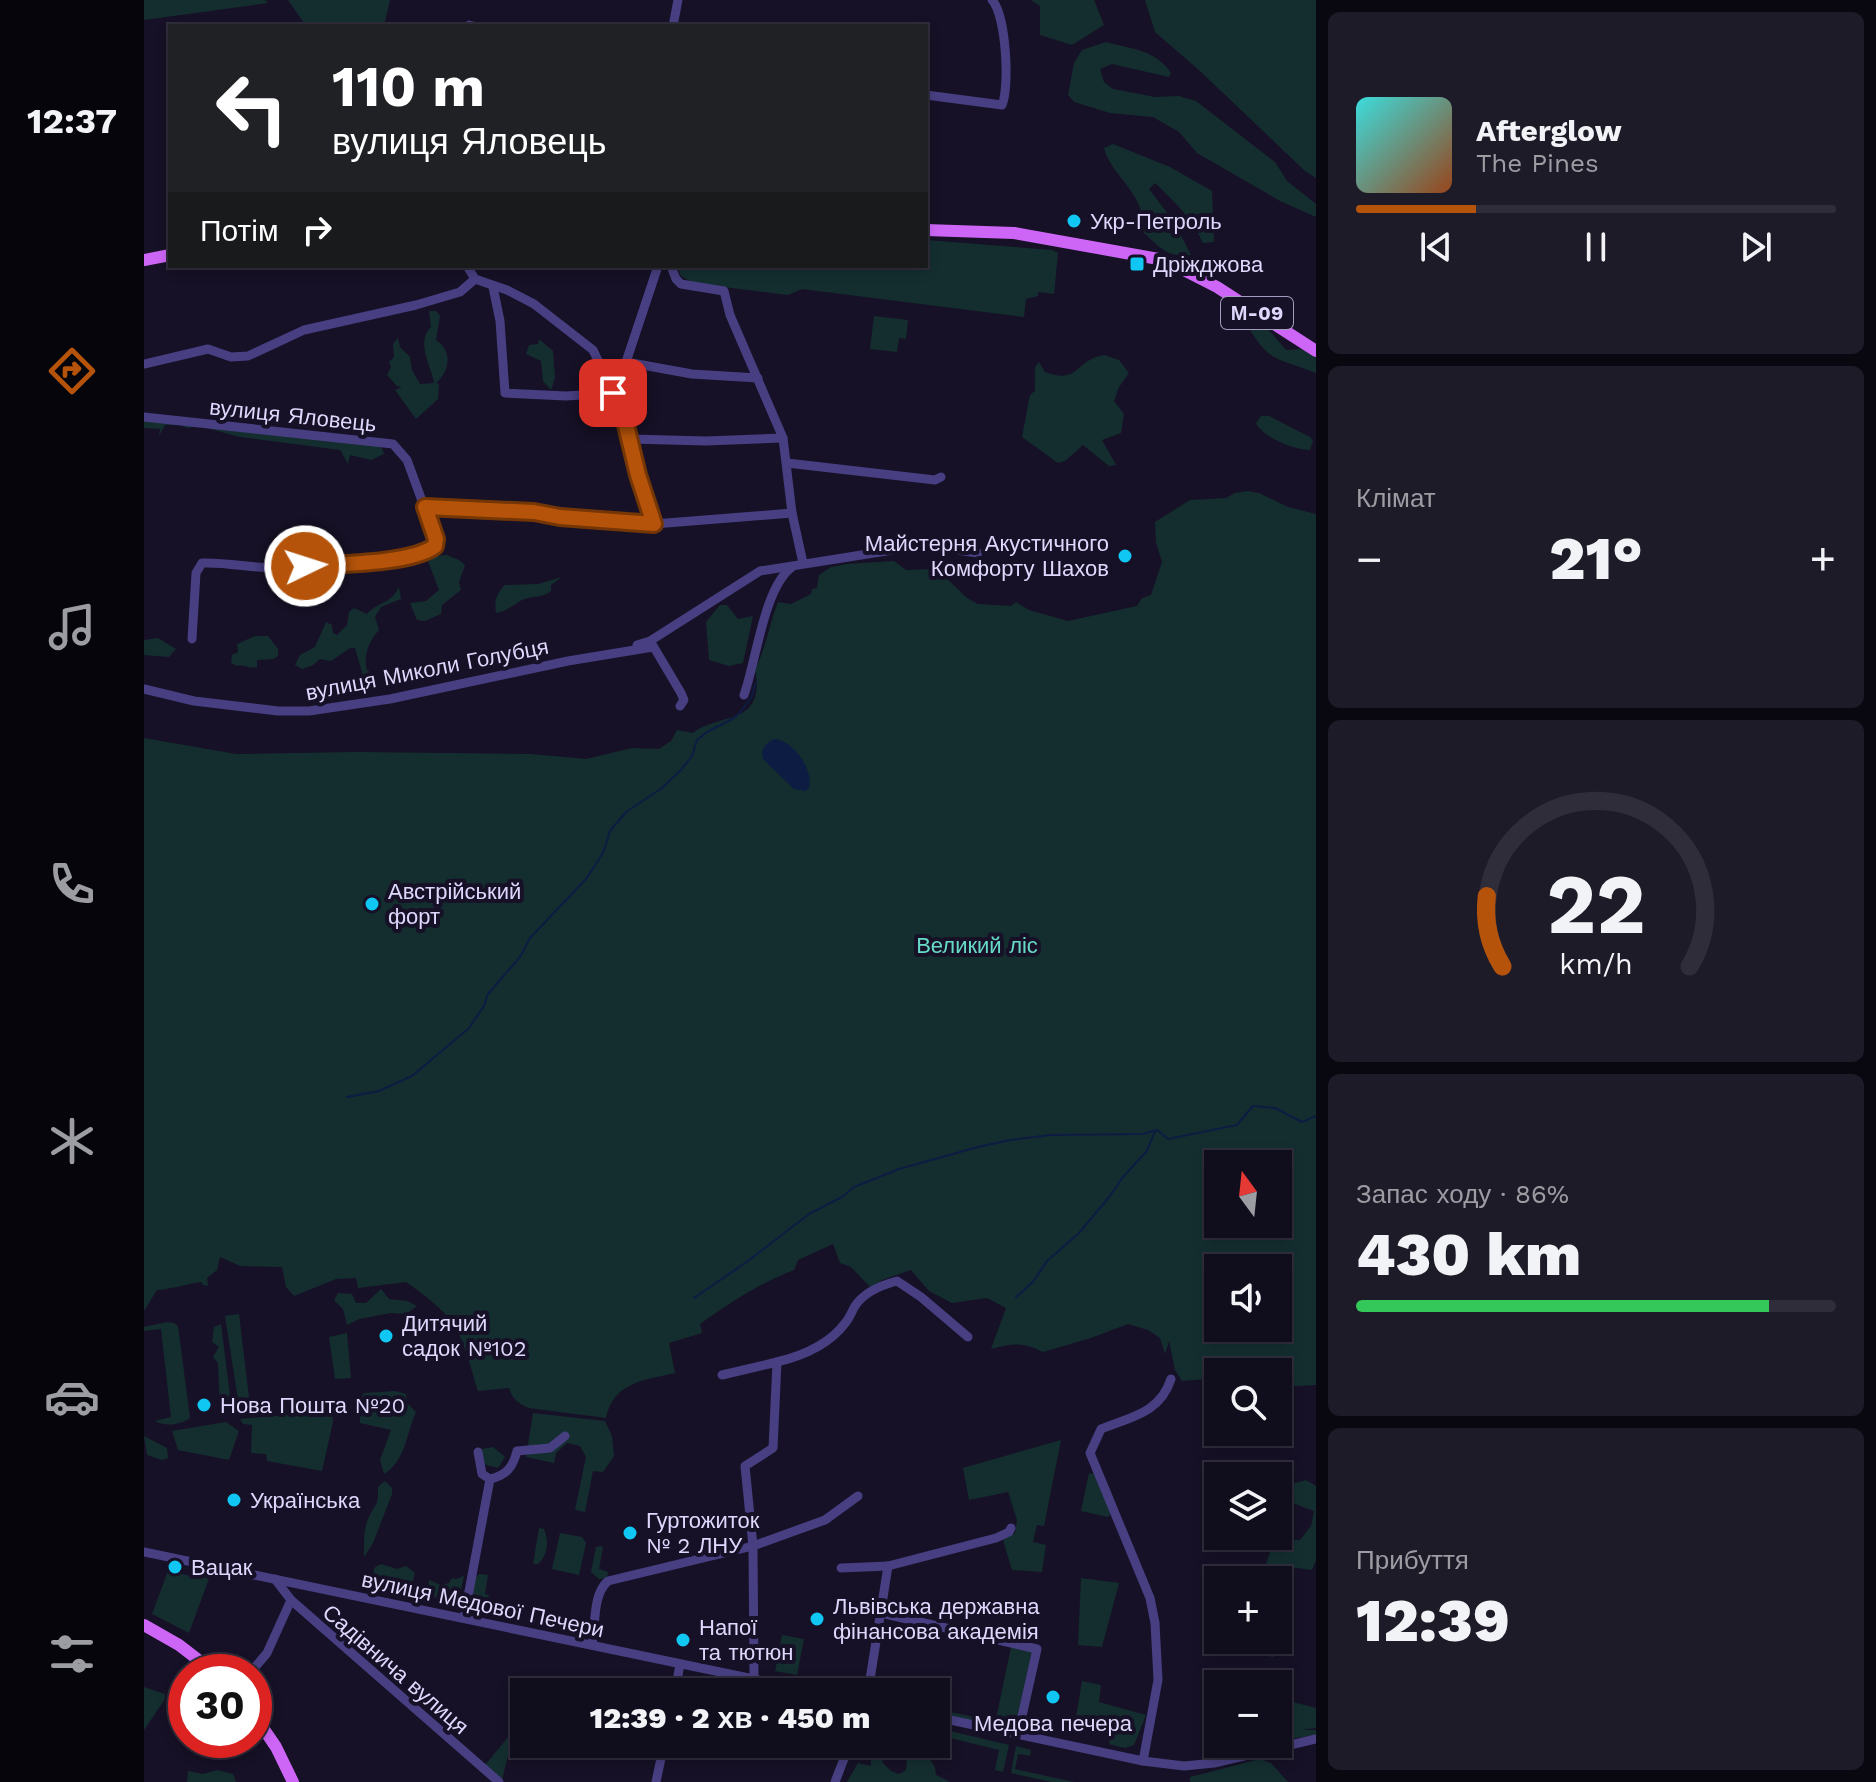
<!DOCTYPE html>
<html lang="uk">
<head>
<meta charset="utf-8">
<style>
  :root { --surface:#100d1c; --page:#1e1b29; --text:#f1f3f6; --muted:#9c9ca3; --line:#302d3b; --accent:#b45309 }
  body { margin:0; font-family:"Work Sans",sans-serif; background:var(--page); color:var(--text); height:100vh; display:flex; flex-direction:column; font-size:30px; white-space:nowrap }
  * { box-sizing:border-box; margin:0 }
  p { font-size:26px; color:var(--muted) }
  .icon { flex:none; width:44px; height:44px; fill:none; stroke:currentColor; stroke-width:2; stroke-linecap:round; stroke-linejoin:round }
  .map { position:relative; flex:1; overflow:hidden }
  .drawer { display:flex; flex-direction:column; gap:12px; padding:12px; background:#09070f; width:560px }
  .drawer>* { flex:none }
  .guide { position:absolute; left:24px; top:24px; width:760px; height:244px; border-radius:0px; box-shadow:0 4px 12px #0003,0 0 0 2px var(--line); background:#202124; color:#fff; overflow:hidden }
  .needle { width:52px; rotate:345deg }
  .buttons { position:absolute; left:1060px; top:1150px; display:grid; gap:16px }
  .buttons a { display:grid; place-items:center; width:88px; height:88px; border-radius:0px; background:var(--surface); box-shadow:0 4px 12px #0003,0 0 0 2px var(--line); font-size:40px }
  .speed { position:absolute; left:24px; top:1654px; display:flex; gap:16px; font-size:40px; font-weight:700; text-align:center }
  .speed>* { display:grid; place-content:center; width:104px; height:104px; border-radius:50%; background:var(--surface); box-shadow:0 4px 12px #0003,0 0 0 2px var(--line); line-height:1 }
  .speed .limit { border:12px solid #d22; background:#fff; color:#111 }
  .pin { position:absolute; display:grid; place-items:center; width:68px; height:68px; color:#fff; margin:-34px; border-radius:16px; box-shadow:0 4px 12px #0006 }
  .me { position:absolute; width:88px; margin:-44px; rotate:86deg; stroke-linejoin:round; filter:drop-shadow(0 0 6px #0008) }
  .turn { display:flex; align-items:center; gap:28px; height:168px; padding:0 32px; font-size:36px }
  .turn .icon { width:104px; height:104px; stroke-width:2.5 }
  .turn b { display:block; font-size:56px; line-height:68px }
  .then { display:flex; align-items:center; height:76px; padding:0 32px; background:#0003; gap:16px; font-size:30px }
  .big { font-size:60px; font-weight:800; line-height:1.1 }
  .drawer .tile { flex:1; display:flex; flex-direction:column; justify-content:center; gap:12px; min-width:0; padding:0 28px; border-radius:12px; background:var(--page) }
  .drawer .dial { align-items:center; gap:0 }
  .dial svg { height:208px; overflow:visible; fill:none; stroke:var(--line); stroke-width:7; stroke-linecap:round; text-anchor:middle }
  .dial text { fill:var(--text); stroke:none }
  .song { display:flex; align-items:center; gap:24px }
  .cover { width:96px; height:96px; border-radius:12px; background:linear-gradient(135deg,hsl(180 70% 55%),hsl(20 70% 35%)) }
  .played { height:8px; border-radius:4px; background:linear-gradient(90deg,var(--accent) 25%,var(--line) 25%) }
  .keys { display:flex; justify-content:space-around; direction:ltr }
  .heat { display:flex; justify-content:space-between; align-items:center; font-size:44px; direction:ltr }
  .charge { height:12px; border-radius:6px; background:linear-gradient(90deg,#34c759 86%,var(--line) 0) }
  .trip { position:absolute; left:366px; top:1678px; width:440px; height:80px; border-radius:0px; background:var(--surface); box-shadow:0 4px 12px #0003,0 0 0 2px var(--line); font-weight:800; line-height:80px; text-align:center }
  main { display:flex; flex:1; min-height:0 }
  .tabs { display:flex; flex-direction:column; width:144px; justify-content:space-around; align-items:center; background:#06050b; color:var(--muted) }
  .tabs .icon { width:56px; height:56px }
  .tabs .current { color:var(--accent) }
  .tabs b { font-size:36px; color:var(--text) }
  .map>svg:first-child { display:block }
</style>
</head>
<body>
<main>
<nav class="tabs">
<b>12:37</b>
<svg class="icon current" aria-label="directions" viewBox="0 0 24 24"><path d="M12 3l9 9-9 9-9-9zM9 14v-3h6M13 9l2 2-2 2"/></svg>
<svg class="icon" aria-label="music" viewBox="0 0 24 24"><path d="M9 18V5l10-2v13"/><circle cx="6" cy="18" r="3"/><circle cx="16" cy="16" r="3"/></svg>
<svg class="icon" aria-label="phone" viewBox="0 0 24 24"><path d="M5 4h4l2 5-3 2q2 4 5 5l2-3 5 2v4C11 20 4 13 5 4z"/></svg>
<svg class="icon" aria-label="climate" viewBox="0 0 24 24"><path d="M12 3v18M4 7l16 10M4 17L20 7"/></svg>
<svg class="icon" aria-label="car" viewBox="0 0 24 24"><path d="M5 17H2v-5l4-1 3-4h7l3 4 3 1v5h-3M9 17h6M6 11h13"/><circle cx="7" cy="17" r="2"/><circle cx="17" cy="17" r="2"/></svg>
<svg class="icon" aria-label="filters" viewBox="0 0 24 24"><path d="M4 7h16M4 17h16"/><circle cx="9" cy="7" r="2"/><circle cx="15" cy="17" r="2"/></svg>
</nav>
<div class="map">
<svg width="1172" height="1782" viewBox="0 0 1172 1782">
  <rect width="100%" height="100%" fill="#161126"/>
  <g fill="#142e30" fill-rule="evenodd">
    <polygon points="0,0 121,0 124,3 0,20"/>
    <polygon points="144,0 246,0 240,26 162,26"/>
    <polygon points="887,0 950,0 960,25 928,45 896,35 896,6"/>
    <polygon points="1001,0 1172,0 1172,178 1161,171 1056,71 1011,32"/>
    <path d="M962 42C988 49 1012 50 1027 73L1025 77 968 64 956 69 960 82 969 89 1011 97 1035 96 1052 101 1131 162 1143 181 1172 204V217L1136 201 1053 153 1035 132 1009 117 966 113 930 102 924 95 930 63 938 50Z"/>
    <path d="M969 144 1026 167 1068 191 1070 242 1059 243C1048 218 1031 202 1011 183L1005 189 1030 222 1047 255C1022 257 1018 249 1000 233 998 225 999 216 996 208 988 185 966 171 960 148Z"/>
    <polygon points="782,240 908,250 914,253 910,294 894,292 894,296 882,299 880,317 658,289 644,295 549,283 537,276 533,266 782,266"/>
    <path d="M285 311H292L296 316 292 340C309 351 306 371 292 383L295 384 294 399 272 419 251 390 258 387 253 386 243 375 247 367 245 362 250 357 249 344 254 338 256 347 266 357 268 370 276 384 290 383C288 368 271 342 287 327Z"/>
    <polygon points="730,316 764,320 762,339 755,338 753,352 726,349"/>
    <path d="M1103 325 1124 329 1142 350 1158 349 1172 358V373C1133 357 1126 364 1103 325Z"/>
    <polygon points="395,339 409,351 411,378 407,390 399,381 397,361 382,354 385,345 394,344"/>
    <path d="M960 355 975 360 985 373 975 387 970 401 980 414 977 433 958 440 972 465 965 466 939 445 921 461 914 463 878 437 886 395 891 391V367L895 362 901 372C936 385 930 360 960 355Z"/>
    <path d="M1117 416H1125L1166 437 1169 441 1166 450C1151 450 1118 437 1112 423Z"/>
    <polygon points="0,417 237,446 240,454 227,460 206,455 204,464 196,450 96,437 55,426 43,428 37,425 21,425 15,436 16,429 0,428"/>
    <path d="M1104 491 1115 493 1144 507 1172 514V1385L1134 1387V1372H1074V1378L1038 1381 1031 1370 1025 1341 1021 1354 1016 1338 1004 1330 984 1324 947 1338 899 1352C879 1342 868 1343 847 1349L862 1308 843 1298 808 1303 785 1291 767 1270 738 1280 727 1288 707 1267 696 1263 689 1244 654 1260 650 1270C614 1284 587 1302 556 1324L558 1333 525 1343 531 1373C501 1380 469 1382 462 1418L385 1408C375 1404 368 1399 365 1388L334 1391C316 1330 316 1320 262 1282L214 1288 212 1278 192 1279 150 1296 142 1287 138 1267 96 1266 76 1257 73 1270 63 1278 64 1286 59 1285 57 1282C41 1284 29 1289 13 1290L0 1311V738L92 754 212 752 387 754 442 759 488 748 515 749 527 741 533 730 549 733C576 712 622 727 611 669 622 649 625 625 634 602L647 604 667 594 668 589 673 588 675 575 687 567 703 564 750 561 762 570 793 569 823 598 834 604 867 606 872 602 885 610 924 621 993 606 998 598 1007 595 1018 562 1012 543 1011 522 1046 500 1082 498 1091 493ZM1074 1164H1134V1224H1074ZM1074 1268H1134V1328H1074Z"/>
    <polygon points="303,555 315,560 321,565 315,582 317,590 298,605 297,614 281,621 273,620 266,603 282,601 295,590 284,561 290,556"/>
    <path d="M418 577 407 585V591C398 599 386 595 376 601 367 607 362 611 352 613 350 601 352 594 361 585L394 584Z"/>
    <path d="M255 587 257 599 237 607 231 617 235 630C225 641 219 655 223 670L232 677 229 687 220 688 218 672 211 648H206L187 661 176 659 169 665 158 669 151 665 156 655 171 647 182 622 188 625 189 633 193 635 203 625 205 612 210 608 223 614C236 600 246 605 255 587Z"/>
    <polygon points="576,605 583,605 594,619 609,616 599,663 585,666 565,660 562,622"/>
    <path d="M111 636H124L134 649V656L129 659 113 660V667C105 669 101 664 93 666L87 663 88 655 94 652 93 644Z"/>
    <polygon points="14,638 32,649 25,657 0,655 0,640"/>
    <polygon points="237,1289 245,1299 263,1301 273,1306 262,1314 247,1313 215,1319 203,1325 199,1309 190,1300 194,1293 208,1294 212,1303 222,1303"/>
    <polygon points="95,1314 106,1406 95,1406 81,1316"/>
    <path d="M23 1322 30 1323 34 1326 46 1418C36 1425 21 1427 11 1421L27 1417 17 1329 0 1331V1327Z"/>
    <polygon points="77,1324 88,1411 76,1411 74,1363 69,1357 75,1347 68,1342 70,1327"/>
    <polygon points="203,1333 207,1378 191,1379 185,1337"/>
    <path d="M251 1391 262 1394 263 1403 272 1412C262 1434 262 1460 240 1474L236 1460 247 1430 216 1423 215 1401 220 1393Z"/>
    <polygon points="188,1411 189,1422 178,1471 123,1461 122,1454 107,1453 108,1425 99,1424 96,1419"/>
    <polygon points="389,1413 461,1421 468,1436 470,1456 459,1472 449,1471 441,1512 431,1510 442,1457 436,1446 423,1443 412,1453 410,1463 382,1457"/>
    <polygon points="82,1422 95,1431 85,1460 34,1450 28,1431"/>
    <polygon points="0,1436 23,1448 24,1458 18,1460 3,1455"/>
    <polygon points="917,1440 900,1526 893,1525 889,1542 902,1545 898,1572 868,1570 859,1540 871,1533 873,1520 864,1492 825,1500 819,1468"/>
    <polygon points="349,1447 361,1457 354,1468 339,1464 338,1449"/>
    <polygon points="945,1473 951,1474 967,1513 964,1517 937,1511"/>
    <polygon points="1162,1480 1172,1486 1172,1560 1168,1570 1139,1566 1130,1580 1117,1580 1130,1540 1156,1540 1167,1526 1170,1511 1151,1504 1145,1497 1148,1484"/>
    <path d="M241 1481 248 1488V1494L229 1543 220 1557C220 1544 219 1529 225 1517 233 1500 234 1508 234 1487Z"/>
    <path d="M395 1528 400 1529C405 1541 404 1555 394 1564H389Z"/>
    <polygon points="416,1533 438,1537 442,1543 435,1575 408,1569"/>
    <polygon points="456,1546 459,1547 455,1569 464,1572 463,1578 455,1579 447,1572 452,1547"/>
    <polygon points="237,1564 253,1569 262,1566 271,1573 266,1594 233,1588 228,1583 230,1568"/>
    <polygon points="54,1569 67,1573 45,1633 8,1614 24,1571 51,1577"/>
    <polygon points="336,1574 344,1575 341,1594 345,1595 344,1599 327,1596 331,1577"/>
    <polygon points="320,1576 314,1603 300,1603 284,1592 285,1580 297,1585 305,1583 308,1578 312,1579"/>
    <polygon points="937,1578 975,1583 958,1647 934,1645"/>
    <path d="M1134 1610H1141V1617L1146 1622V1629L1142 1630C1146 1640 1137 1651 1129 1657L1124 1656 1119 1641 1134 1640Z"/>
    <polygon points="638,1635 660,1639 653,1675 631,1671"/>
    <polygon points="867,1647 888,1651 872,1723 852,1719"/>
    <polygon points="938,1681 957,1685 955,1702 1002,1715 990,1745 981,1748 965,1744 969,1725 932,1717"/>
    <polygon points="0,1687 21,1694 21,1699 0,1730"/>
    <polygon points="1141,1700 1172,1708 1172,1728 1157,1730 1172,1730 1172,1735 1134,1741 1134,1731 1148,1730 1134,1730 1134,1711 1136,1712"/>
    <polygon points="792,1709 868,1725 867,1730 792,1715"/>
    <polygon points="380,1718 380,1744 394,1744 391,1756 365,1751 358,1780 341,1765"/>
    <polygon points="798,1729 865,1745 859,1772 851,1770 855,1750 802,1737 797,1752 807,1755 807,1758 792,1754"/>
    <path d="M734 1744H750L738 1762 747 1771 755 1774 762 1770 763 1762 759 1750C774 1753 792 1756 792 1775L806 1782H703L714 1763 727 1766V1756Z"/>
    <polygon points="872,1746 887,1750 886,1756 874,1754 871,1769 930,1782 907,1782 867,1773"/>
    <polygon points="1116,1759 1127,1763 1144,1782 1046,1782 1046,1777"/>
    <polygon points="73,1770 89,1774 92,1782 43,1782 44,1771 59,1774"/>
  </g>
  <path fill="#0d1c42" d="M630 739C649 740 670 770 665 788L661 791 650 789 619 759C616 749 621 744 630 739Z"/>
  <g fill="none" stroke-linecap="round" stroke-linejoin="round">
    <g stroke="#0d1c42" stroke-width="2">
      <polyline points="203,1097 235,1091 268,1076 325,1028 340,1006 344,994 376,957 386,938 442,879 459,853 466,831 482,812 518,788 537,770 548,756 553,740 563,732 590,718 597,711 607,698 612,682"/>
      <polyline points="872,1297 889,1282 903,1261 935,1233 966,1196 979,1177 1003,1151 1011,1131"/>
      <polyline points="550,1298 604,1261 665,1214 698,1197 710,1187 755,1169 834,1147 866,1140 907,1135 998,1134 1013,1130 1024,1139 1093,1125 1109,1106 1131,1108 1158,1122 1172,1116"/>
    </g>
    <g stroke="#473f82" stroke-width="9">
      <polyline points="325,25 329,26"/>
      <polyline points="529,26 534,0"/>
      <path d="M782 95 858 105C866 86 862 15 848 0"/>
      <polyline points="323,266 331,279"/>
      <polyline points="514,266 482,362 548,374 614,378"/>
      <polyline points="527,266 532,279 537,284 580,291 586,315 639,438 648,513 659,563"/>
      <polyline points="349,287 356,321 361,393 422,396 469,393"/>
      <polyline points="0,364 64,349 87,357 104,356 160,330 272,305 316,292 331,279 363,290 390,304 449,350 479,413 494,475 510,524"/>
      <path d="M0 417 249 444 263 460 292 539 291 546C269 563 163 569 132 568 107 568 83 562 58 563L52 573 48 639"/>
      <polyline points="486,439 562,441 639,438"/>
      <polyline points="643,463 791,480 797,477"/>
      <polyline points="281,507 390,512 416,517 510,524 648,513"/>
      <polyline points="508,644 537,693 540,700 536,706"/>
      <polyline points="493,645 506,641 616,571 768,547 791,547 834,553"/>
      <polyline points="0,689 50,701 134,711 165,711 246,699 424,661 509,647"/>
      <path d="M600 695C612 662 620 587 648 567"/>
      <polyline points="578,1375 633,1362"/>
      <path d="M346 1479C363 1475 369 1467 373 1451L406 1448 421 1436"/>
      <polyline points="0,1552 672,1692"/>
      <polyline points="697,1568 744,1566 852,1538 865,1532 867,1528"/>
      <polyline points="131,1579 147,1600 355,1782"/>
      <polyline points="737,1613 893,1649 874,1734"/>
      <polyline points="320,1618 346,1479 338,1474 334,1452"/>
      <path d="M448 1645C452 1625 448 1595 464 1581L609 1546 601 1466 629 1448 633 1362C658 1356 686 1344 702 1322 706 1317 708 1311 711 1306 720 1292 738 1285 753 1281L777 1297 824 1337"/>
      <polyline points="107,1672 123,1653 147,1600"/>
      <polyline points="610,1679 609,1546 681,1520 714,1496"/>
      <polyline points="531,1692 536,1664"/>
      <polyline points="724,1692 744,1566"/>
      <polyline points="792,1717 999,1761 1040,1766 1070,1763 1172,1739"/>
      <path d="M999 1761 1014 1680 1011 1623 1006 1598 946 1453 957 1429C987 1417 1016 1413 1027 1379"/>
      <polyline points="512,1782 520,1744"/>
      <polyline points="691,1782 703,1751 722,1744"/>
    </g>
    <g stroke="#cd66f6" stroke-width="12">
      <polyline points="782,230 870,233 1020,260 1073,287 1172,351"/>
      <polyline points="0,260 26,255"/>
      <polyline points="0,1625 35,1645 70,1672"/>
      <polyline points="110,1715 132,1747 149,1782"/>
    </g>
  </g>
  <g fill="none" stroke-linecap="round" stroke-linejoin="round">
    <g stroke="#753606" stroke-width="20">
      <path id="route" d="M161 566C192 564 268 564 291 546L292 539 281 507 390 512 416 517 510 524 494 475 479 413 469 393"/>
    </g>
    <use href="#route" stroke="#b45309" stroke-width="14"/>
  </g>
  <g fill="#0fc7f2" stroke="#161126" stroke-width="3">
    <circle cx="930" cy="221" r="8"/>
    <rect x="985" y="256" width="16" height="16" rx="4"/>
    <circle cx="981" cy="556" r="8"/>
    <circle cx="228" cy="904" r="8"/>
    <circle cx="242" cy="1336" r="8"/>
    <circle cx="60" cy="1405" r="8"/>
    <circle cx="90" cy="1500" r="8"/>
    <circle cx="486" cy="1533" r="8"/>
    <circle cx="31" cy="1567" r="8"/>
    <circle cx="673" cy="1619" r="8"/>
    <circle cx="539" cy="1640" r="8"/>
    <circle cx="909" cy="1697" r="8"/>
  </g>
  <g text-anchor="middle" stroke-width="8" stroke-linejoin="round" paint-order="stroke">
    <rect fill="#161126" stroke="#a39cbc" stroke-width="2" x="1077" y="297" width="72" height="32" rx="6"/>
    <g font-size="20" font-weight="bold" fill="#dfd8fd">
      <text x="1113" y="320">М-09</text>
    </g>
    <g font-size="22" fill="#dfd8fd" stroke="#161126" text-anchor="start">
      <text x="946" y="229">Укр-Петроль</text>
      <text x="1009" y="272">Дріжджова</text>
      <text x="965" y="551" text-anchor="end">Майстерня Акустичного<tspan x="965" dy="25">Комфорту Шахов</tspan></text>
      <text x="244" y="899">Австрійський<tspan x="244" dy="25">форт</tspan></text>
      <text x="258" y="1331">Дитячий<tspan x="258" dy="25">садок №102</tspan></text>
      <text x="76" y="1413">Нова Пошта №20</text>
      <text x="106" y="1508">Українська</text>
      <text x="502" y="1528">Гуртожиток<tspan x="502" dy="25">№ 2 ЛНУ</tspan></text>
      <text x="47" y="1575">Вацак</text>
      <text x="689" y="1614">Львівська державна<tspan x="689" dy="25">фінансова академія</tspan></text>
      <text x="555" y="1635">Напої<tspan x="555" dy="25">та тютюн</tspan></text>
      <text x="909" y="1731" text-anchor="middle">Медова печера</text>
    </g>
    <g font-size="22" fill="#dfd8fd" stroke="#161126">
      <text transform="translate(149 415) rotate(6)" y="8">вулиця Яловець</text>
      <text transform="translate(283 669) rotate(-11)" y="8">вулиця Миколи Голубця</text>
      <text transform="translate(339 1604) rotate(12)" y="8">вулиця Медової Печери</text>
      <text transform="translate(252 1669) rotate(41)" y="8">Садівнича вулиця</text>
    </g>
    <g font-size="22" fill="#67dac7" stroke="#161126">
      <text x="833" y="953">Великий ліс</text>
    </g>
  </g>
</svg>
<div class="buttons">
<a><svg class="needle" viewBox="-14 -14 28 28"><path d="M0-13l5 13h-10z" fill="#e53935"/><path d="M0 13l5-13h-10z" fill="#9c9ca3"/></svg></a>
<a><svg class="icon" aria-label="sound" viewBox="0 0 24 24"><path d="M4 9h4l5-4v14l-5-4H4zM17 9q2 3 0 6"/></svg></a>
<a><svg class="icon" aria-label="search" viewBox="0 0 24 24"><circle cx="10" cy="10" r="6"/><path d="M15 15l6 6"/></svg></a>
<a><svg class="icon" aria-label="layers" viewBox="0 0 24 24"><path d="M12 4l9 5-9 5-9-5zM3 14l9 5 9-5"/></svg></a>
<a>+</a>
<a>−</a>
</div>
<div class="speed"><div class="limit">30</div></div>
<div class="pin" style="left:469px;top:393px;background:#d93025"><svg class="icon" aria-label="arrive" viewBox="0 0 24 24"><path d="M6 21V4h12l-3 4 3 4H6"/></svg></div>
<svg class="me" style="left:161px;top:566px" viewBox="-20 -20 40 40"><circle r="17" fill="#b45309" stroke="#fff" stroke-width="3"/><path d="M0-11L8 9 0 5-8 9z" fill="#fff"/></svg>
<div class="trip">12:39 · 2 хв · 450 m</div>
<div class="guide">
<div class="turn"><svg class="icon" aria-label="left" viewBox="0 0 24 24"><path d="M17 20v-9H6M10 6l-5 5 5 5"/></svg><div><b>110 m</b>вулиця Яловець</div></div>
<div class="then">Потім<svg class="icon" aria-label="right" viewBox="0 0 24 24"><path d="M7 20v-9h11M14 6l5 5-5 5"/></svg></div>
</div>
</div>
<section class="drawer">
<div class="tile">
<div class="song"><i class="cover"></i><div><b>Afterglow</b><p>The Pines</p></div></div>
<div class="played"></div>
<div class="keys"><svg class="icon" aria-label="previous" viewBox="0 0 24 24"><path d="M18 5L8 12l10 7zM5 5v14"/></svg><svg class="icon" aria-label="pause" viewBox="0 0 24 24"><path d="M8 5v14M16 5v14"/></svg><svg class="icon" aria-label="next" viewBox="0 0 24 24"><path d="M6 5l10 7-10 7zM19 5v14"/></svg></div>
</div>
<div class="tile"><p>Клімат</p>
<div class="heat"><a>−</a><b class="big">21°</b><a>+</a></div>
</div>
<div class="tile dial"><svg viewBox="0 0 100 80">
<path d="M14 69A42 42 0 1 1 86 69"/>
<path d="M14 69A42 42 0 0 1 8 42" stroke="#b45309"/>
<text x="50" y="56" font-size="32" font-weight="700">22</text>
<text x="50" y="72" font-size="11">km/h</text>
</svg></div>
<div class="tile"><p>Запас ходу · 86%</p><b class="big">430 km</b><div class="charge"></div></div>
<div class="tile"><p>Прибуття</p><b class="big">12:39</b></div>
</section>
</main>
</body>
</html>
